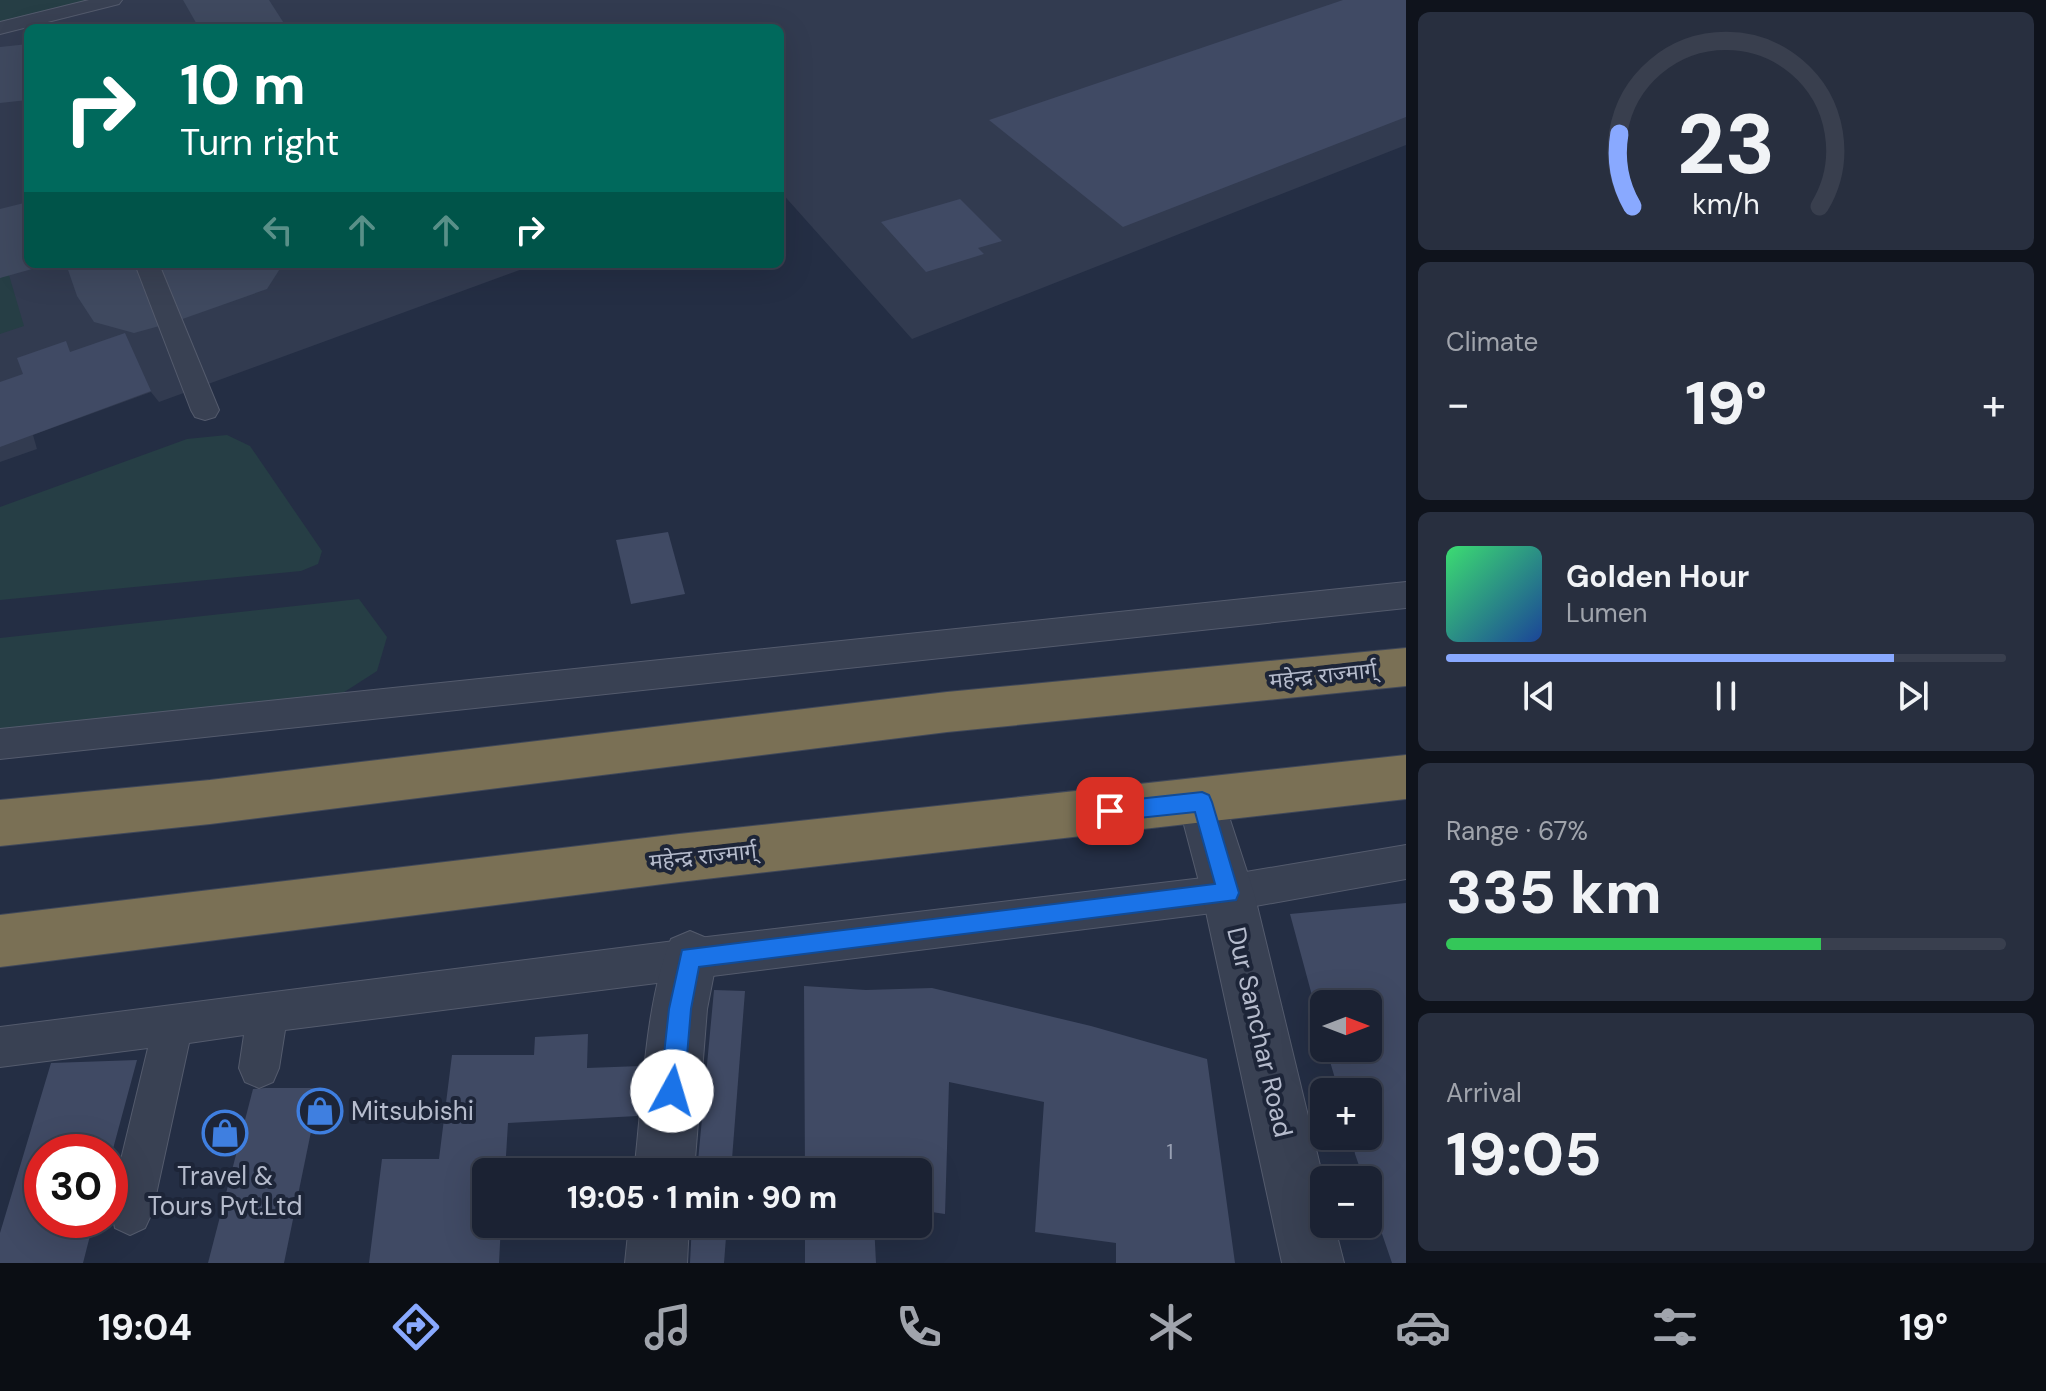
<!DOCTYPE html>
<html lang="en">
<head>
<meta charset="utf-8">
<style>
  :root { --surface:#1b2233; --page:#282f3f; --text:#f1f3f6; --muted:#a0a4ac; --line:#393f4e; --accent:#89a9ff }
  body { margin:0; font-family:"DM Sans","Noto Sans Devanagari",sans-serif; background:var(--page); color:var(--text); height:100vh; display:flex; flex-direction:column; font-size:30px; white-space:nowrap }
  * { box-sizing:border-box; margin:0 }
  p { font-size:26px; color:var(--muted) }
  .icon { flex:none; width:44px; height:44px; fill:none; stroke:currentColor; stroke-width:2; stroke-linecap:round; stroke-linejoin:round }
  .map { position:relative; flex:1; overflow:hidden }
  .panel { display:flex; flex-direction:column; gap:12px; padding:12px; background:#0f131c; width:640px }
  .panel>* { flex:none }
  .top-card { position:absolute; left:24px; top:24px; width:760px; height:244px; border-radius:12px; box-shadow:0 8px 32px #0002,0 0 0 2px var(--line); background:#00695c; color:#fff; overflow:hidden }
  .needle { width:52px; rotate:90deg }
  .controls { position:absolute; left:1310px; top:990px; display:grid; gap:16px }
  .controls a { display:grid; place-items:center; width:72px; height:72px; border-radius:12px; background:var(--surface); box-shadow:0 8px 32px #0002,0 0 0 2px var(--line); font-size:40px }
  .speed { position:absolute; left:24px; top:1134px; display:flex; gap:16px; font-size:40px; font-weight:700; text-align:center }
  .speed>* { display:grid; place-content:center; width:104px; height:104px; border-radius:50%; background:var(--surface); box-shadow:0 8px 32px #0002,0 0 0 2px var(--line); line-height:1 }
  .speed .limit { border:12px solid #d22; background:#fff; color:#111 }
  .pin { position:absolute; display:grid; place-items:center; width:68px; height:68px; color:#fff; margin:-34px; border-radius:16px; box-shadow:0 4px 12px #0006 }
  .me { position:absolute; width:88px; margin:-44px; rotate:6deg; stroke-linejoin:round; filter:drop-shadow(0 0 6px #0008) }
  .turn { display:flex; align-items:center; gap:28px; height:168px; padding:0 24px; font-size:36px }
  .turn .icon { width:104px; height:104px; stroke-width:2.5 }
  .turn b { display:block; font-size:56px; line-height:68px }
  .lanes { display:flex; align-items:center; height:76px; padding:0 24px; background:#0003; justify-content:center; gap:40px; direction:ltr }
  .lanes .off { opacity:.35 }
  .big { font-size:60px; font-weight:800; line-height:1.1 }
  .panel .widget { flex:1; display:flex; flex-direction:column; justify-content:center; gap:12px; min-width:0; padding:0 28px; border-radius:12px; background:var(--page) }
  .panel .dial { align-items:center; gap:0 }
  .dial svg { height:208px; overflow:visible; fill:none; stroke:var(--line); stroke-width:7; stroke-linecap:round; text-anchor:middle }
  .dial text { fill:var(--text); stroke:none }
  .song { display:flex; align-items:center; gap:24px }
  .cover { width:96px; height:96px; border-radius:12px; background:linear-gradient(135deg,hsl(140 70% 55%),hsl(220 70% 35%)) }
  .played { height:8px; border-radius:4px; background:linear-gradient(90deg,var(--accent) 80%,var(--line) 80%) }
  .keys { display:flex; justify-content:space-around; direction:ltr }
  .heat { display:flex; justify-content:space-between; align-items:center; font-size:44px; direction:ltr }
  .charge { height:12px; border-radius:6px; background:linear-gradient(90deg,#34c759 67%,var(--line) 0) }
  .trip { position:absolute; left:472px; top:1158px; width:460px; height:80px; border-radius:12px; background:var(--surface); box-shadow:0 8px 32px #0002,0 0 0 2px var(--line); font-weight:800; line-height:80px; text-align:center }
  .menu { display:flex; height:128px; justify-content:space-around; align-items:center; background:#0b0e14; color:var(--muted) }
  .menu .icon { width:56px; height:56px }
  .menu .active { color:var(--accent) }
  .menu b { font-size:36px; color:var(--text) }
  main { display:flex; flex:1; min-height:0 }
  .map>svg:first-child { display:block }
</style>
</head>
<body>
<main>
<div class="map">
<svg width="1406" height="1263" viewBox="0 0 1406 1263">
  <rect width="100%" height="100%" fill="#242e44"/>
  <polygon fill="#323b50" points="0,0 1406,0 1406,145 912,339 780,191 780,28 28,28 28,264 536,264 159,402 151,392 33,435 37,449 0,462"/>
  <g fill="#263e45">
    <polygon points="0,0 94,0 0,23"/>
    <polygon points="4,258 24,326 0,334 0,259"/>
    <polygon points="72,264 105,264 118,295 88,305"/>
    <polygon points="227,435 250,446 322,551 318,564 301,571 0,600 0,507 187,439"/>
    <polygon points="359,599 387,637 377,671 335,698 0,733 0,638"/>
  </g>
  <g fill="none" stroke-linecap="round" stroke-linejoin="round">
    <g fill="#3f495f" fill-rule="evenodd">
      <polygon points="183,0 269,0 287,28 199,28"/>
      <polygon points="28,44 28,100 0,103 0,47"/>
      <polygon points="28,202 28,264 50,264 0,278 0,209"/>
      <polygon points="66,264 283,264 267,289 174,322 134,333 94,322 77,296"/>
    </g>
  </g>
  <g fill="#404a64">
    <polygon points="1343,0 1406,0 1406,117 1123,227 989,120"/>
    <polygon points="960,199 1002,241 978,248 984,254 926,272 881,222"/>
    <polygon points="125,333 151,391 0,447 0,382 23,374 17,358 66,341 70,352"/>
    <polygon points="668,532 685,594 631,604 616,540"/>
    <polygon points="1406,903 1406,1263 1392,1263 1368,1193 1368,1180 1364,1180 1355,1154 1352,1136 1368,1136 1368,1092 1339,1092 1326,1048 1368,1048 1368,1004 1324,1004 1324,1040 1290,914"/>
    <polygon points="804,986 866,990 932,988 1091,1026 1207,1059 1235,1263 1116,1263 1116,1243 1035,1232 1044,1102 949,1082 945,1214 918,1210 918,1172 805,1172"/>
    <polygon points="714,990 745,991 731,1172 697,1172"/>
    <polygon points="588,1034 587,1068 641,1066 637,1116 508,1123 505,1172 486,1172 486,1224 501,1224 499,1263 369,1263 382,1159 439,1159 452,1055 534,1055 535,1037"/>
    <polygon points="137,1060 110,1160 110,1152 42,1152 42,1220 94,1220 83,1263 0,1263 0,1233 51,1063"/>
    <polygon points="265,1088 320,1088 284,1263 208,1263 253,1089"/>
    <polygon points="692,1224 727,1224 724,1263 690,1263"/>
    <polygon points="805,1224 874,1224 876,1263 805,1263"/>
  </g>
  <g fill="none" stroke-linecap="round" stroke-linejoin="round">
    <g stroke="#545b6d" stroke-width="2">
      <g id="lane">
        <polygon points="89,0 122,0 119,4 0,34 0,22"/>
        <polygon points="135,264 159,264 219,410 215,417 205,420 195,417 191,410"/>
        <polygon points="1406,582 1406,608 0,759 0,729"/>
        <polygon points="1406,845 1406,879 1228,911 285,1030 279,1068 273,1082 259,1088 245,1082 239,1068 244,1035 189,1043 152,1213 145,1228 130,1235 115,1228 110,1205 148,1048 0,1067 0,1027 690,939 1228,875"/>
      </g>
    </g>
    <g stroke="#545b6d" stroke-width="2">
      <g id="street">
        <polygon points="1202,780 1219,786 1254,893 1324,1182 1324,1224 1334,1224 1344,1263 1282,1263 1202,893 1178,802 1185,786"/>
        <path d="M690 931 709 939 717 958 707 1009 694 1172H634C643 1100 644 1006 671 939Z"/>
        <polygon points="629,1224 689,1224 687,1263 625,1263"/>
      </g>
    </g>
    <g stroke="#40485a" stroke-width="2">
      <g id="highway">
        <polygon points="1406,648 1406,686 947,732 210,824 0,846 0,800 210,780 947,692"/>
        <polygon points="1406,755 1406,799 679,882 0,967 0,915 679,834"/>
      </g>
    </g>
    <use href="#lane" fill="#394153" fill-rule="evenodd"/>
    <use href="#street" fill="#394153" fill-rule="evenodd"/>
    <use href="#highway" fill="#7a7055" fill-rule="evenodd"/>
  </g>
  <polygon fill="#1a73e8" stroke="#114b97" stroke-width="2" points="1202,792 1209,795 1212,802 1239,893 1236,900 699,967 691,1009 684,1091 680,1099 672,1103 664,1099 660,1091 669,1009 682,950 1215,884 1195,812 1110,821 1103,818 1100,811 1103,805 1110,802"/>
  <defs>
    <g id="shop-ring" transform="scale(2.3)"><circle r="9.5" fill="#1d2538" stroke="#3f7fe0" stroke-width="1.5"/><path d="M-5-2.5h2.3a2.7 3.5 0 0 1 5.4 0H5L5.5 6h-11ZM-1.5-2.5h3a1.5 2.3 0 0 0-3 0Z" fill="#3f7fe0"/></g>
  </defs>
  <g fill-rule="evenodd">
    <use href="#shop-ring" x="320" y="1111"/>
    <use href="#shop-ring" x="225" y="1133"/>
  </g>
  <g text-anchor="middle" stroke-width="8" stroke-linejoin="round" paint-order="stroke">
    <g font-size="22" fill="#b6bccd" stroke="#1d2538">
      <text transform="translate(1323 675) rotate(-6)" y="8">महेन्द्र राज्मार्ग्</text>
      <text transform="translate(703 856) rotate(-6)" y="8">महेन्द्र राज्मार्ग्</text>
    </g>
    <g font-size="22" fill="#98a0b3">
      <text x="1170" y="1159">1</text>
    </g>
    <g font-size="26" fill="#b6bccd" stroke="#1d2538">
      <text transform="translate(1260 1032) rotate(77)" y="9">Dur Sanchar Road</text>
    </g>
    <g font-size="26" fill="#b6bccd" stroke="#1d2538" text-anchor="start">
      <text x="351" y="1120">Mitsubishi</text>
      <text x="225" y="1185" text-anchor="middle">Travel &amp;<tspan x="225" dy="30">Tours Pvt.Ltd</tspan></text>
    </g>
  </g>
</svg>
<div class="controls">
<a><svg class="needle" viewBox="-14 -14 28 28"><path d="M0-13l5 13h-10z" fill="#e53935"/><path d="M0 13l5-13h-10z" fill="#a0a4ac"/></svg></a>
<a>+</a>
<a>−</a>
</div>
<div class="speed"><div class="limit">30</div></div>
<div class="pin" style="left:1110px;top:811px;background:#d93025"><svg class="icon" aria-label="arrive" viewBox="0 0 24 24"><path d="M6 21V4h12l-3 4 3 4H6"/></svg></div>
<svg class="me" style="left:672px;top:1091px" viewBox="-20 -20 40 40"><circle r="19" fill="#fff"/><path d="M0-13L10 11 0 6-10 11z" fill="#1a73e8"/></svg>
<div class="trip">19:05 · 1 min · 90 m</div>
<div class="top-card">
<div class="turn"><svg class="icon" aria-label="right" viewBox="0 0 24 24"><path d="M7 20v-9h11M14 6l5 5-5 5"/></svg><div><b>10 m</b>Turn right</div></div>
<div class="lanes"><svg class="icon off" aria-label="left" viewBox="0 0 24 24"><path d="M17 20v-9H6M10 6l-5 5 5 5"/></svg><svg class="icon off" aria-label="ahead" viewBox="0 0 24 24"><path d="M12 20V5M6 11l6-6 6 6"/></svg><svg class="icon off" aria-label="ahead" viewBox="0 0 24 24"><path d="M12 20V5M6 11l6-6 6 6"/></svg><svg class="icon" aria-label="right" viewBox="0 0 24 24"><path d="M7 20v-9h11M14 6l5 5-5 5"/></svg></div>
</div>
</div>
<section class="panel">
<div class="widget dial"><svg viewBox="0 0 100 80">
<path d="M14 69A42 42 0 1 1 86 69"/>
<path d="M14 69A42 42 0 0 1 9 41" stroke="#89a9ff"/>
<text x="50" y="56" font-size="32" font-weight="700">23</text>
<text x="50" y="72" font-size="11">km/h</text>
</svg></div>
<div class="widget"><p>Climate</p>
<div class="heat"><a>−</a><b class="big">19°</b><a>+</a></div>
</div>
<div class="widget">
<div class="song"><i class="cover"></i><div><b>Golden Hour</b><p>Lumen</p></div></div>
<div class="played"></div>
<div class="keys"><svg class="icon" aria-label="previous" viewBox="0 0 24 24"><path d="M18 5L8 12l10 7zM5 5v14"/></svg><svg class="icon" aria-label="pause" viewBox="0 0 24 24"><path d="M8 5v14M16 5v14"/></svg><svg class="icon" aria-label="next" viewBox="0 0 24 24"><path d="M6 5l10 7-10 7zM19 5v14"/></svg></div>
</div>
<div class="widget"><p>Range · 67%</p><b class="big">335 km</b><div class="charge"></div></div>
<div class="widget"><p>Arrival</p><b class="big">19:05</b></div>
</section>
</main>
<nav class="menu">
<b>19:04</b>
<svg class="icon active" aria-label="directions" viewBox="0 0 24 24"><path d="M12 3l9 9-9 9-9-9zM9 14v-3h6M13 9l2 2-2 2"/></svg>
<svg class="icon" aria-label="music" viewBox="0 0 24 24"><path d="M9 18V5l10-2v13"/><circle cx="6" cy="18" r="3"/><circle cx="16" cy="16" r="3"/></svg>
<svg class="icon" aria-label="phone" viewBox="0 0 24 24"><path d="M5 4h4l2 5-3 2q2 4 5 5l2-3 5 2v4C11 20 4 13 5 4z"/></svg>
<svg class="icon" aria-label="climate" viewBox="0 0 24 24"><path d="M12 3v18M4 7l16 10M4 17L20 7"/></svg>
<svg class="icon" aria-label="car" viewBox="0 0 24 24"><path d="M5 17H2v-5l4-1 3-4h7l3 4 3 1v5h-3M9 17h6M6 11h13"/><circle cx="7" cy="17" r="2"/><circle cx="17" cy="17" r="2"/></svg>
<svg class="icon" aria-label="filters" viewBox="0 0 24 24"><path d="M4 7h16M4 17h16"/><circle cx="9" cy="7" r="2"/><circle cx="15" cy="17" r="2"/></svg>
<b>19°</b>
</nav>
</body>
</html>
